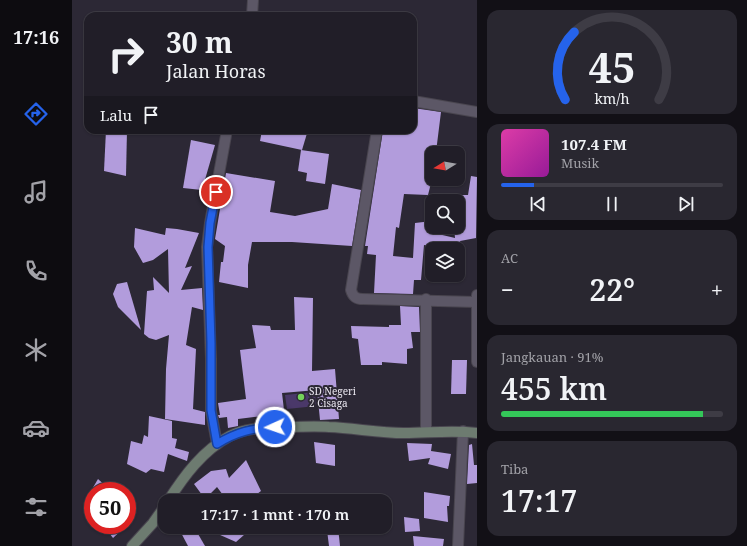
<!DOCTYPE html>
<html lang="id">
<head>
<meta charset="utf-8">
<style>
  :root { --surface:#211e28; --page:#292730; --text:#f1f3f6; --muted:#a2a2a8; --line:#3e3c45; --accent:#2563eb }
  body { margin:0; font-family:"Noto Serif",serif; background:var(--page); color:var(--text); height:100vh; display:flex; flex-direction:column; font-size:15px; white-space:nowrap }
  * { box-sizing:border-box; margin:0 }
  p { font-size:13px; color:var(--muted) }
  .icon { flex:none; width:22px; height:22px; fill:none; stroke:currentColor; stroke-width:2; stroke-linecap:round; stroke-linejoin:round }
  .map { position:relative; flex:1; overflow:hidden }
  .details { display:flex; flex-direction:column; gap:10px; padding:10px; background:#121016; width:270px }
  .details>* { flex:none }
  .guide { position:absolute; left:12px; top:12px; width:333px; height:122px; border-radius:12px; box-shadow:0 1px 3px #0004,0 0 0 1px var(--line); background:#211e28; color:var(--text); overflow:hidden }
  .needle { width:26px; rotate:259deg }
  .controls { position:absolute; left:353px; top:146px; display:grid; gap:8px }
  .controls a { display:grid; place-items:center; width:40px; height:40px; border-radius:8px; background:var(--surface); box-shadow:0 1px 3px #0004,0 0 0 1px var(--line); font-size:20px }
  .speed { position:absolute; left:12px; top:482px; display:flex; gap:8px; font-size:20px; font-weight:700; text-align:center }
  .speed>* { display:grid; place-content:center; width:52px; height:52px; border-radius:50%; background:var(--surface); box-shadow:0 1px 3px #0004,0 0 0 1px var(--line); line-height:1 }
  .speed .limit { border:6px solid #d22; background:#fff; color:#111 }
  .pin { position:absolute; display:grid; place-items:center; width:34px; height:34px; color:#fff; margin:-17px; border:2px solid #fff; border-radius:50%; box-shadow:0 1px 4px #0007 }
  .me { position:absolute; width:44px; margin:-22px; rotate:267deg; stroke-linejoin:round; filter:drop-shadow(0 0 3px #0008) }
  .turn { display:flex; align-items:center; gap:14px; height:84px; padding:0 16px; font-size:18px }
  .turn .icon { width:52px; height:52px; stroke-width:2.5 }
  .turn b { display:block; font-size:28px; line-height:34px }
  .then { display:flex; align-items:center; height:38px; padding:0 16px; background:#0003; gap:8px; font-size:15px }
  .big { font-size:30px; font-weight:600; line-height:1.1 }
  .details .tile { flex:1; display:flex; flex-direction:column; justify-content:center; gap:6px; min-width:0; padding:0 14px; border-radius:12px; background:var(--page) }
  .details .dial { align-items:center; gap:0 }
  .dial svg { height:104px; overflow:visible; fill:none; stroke:var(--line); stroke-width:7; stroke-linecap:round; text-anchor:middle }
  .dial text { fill:var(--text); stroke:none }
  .song { display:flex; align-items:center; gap:12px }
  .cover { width:48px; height:48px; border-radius:6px; background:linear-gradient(135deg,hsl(320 70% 55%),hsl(300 70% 35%)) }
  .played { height:4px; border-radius:2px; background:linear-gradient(90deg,var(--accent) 15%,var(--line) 15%) }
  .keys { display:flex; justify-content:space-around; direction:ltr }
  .heat { display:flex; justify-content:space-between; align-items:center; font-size:22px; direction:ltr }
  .charge { height:6px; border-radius:3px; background:linear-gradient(90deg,#34c759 91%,var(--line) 0) }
  .trip { position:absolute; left:86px; top:494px; width:234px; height:40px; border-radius:12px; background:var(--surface); box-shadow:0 1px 3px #0004,0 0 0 1px var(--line); font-weight:600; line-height:40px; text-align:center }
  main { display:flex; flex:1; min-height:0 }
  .tab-bar { display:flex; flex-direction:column; width:72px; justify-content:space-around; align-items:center; background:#0d0c10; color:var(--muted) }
  .tab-bar .icon { width:28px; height:28px }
  .tab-bar .current { color:var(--accent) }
  .tab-bar b { font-size:18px; color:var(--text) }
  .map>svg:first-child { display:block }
</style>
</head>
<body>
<main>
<nav class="tab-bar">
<b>17:16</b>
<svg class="icon current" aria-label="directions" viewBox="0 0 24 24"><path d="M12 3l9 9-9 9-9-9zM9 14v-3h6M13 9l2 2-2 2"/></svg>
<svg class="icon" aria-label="music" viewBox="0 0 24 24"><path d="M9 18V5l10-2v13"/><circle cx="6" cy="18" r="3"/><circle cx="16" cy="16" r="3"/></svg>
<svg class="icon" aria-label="phone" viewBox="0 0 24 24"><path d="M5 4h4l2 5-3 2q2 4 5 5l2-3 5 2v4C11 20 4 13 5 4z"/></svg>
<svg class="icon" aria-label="climate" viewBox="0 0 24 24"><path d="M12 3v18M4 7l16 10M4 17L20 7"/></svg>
<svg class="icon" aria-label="car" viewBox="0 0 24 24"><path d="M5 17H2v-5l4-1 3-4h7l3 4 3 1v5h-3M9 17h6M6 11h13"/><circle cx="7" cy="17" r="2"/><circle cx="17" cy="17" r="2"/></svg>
<svg class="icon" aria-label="filters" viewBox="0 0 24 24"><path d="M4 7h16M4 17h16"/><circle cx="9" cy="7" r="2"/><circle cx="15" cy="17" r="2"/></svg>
</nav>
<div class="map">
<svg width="405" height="546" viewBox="0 0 405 546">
  <rect width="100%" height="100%" fill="#2c2835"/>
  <polygon fill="#4a3869" points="243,392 244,406 215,409 213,395"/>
  <g fill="#b29cdc">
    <polygon points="341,108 369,112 364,152 360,151 360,179 356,195 332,194 327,228 324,227 321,256 341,258 343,223 360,221 362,233 383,238 382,227 386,227 386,195 396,195 399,176 405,177 404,238 388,241 390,249 373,249 352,245 349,280 342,280 341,294 302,293 304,255 295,254 296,246 293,246 311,130 341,130"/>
    <polygon points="34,130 55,130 54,176 32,171"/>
    <polygon points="190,130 236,130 230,150 188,141"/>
    <polygon points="119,140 143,145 130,190 111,188"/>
    <polygon points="229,150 257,154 253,184 234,181 235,173 226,171"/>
    <polygon points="154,173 203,181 198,212 223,216 256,209 260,184 289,190 280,246 220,242 180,242 176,265 176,288 147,282 149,262 151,262 153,246 143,239"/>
    <polygon points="63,228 93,235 94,228 105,229 127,233 113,268 120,266 109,290 130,288 131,310 120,307 114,345 124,349 121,409 133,412 133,425 93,419 94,369 97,335 84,340 77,338 72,334 75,291 82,290 81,277 97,293 96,249 81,260 71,263 62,247"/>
    <polygon points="55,282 69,330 46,307 41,294 45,284"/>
    <polygon points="222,297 241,298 240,371 263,369 267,419 248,420 245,390 210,393 212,410 190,411 191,416 166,419 166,426 156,428 155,417 147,418 146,415 148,415 146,403 174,399 168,350 184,348 180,325 198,326 199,330 223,330"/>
    <polygon points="328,306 347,307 348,332 339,332 341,348 335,349 335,364 310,362 310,365 289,365 286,339 280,338 279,326 317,327 317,325 329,325"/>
    <polygon points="380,360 395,360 394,394 379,394"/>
    <polygon points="77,416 100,421 100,438 105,439 103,448 117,452 115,461 96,454 92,472 79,469 74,473 55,464 59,441 70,444 72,435 76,437"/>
    <polygon points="242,442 263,445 263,466 244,463"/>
    <polygon points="335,443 360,444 359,451 379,454 376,469 356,464 358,458 337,461"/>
    <polygon points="400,444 402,465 405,465 405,483 395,484 397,445"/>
    <polygon points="174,460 189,491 181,497 154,499 145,487 133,499 122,484 139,471 154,469 157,478"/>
    <polygon points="26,479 39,491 19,491"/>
    <polygon points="352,492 378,496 377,506 375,506 376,522 352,518"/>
    <polygon points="332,517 347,519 348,531 333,532"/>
    <polygon points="31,525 55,525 41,538"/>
    <polygon points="106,527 122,527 133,546 116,546"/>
    <polygon points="130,527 181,527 164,542"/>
    <polygon points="266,527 268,546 257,546 255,530"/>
    <polygon points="341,536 372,539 371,546 342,546"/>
  </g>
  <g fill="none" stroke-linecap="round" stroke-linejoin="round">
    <g stroke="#49454f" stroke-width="12">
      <g id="minor">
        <polyline points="180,16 181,0"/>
        <polyline points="341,101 405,112"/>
        <path d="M305 130 279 290C281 297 284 299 291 299L404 302"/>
        <polyline points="405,295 405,362"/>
        <polyline points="354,299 354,432"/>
        <polyline points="145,444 139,411 139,359 135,247 138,223 155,130"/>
        <polyline points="386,546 391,431"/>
      </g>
    </g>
    <g stroke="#49454f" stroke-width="12">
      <g id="secondary">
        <path d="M96 501C112 476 131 450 158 436 175 427 195 428 214 427 228 427 243 426 257 427 282 428 307 433 332 433 357 433 381 430 405 433"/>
        <polyline points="60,546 81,523 93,506"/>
      </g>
    </g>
    <use href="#minor" stroke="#5c5766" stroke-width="10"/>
    <use href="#secondary" stroke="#6d7b70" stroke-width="10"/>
  </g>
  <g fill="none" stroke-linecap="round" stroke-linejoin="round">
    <g stroke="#184099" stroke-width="10">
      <path id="route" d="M144 192 138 223 136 247 139 343V410L145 444C164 432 181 428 203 427"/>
    </g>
    <use href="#route" stroke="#2563eb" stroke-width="7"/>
  </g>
  <circle fill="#75d25b" stroke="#2c2835" stroke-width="1.5" cx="229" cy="397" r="4"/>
  <g text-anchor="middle" stroke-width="4" stroke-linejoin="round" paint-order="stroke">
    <g font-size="10" fill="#ece9f2" stroke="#2c2835" text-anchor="start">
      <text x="237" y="395">SD Negeri<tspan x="237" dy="12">2 Cisaga</tspan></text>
    </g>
  </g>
</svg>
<div class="controls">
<a><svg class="needle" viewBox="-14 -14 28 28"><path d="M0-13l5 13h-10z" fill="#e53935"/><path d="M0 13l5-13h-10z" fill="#a2a2a8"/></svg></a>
<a><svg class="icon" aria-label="search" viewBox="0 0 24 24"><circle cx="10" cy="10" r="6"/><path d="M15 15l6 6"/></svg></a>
<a><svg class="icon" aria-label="layers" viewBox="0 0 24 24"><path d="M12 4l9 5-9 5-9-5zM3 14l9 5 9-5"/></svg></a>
</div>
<div class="speed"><div class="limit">50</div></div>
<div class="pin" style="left:144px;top:192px;background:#d93025"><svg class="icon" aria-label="arrive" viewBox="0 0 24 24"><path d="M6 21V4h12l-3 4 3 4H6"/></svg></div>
<svg class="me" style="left:203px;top:427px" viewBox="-20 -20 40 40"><circle r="17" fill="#2563eb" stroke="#fff" stroke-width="3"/><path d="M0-11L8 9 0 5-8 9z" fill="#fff"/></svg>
<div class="trip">17:17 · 1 mnt · 170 m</div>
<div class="guide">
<div class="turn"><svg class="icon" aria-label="right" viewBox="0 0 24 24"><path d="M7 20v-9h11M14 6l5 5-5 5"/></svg><div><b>30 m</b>Jalan Horas</div></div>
<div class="then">Lalu<svg class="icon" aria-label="arrive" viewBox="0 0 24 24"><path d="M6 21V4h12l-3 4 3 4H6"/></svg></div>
</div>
</div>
<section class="details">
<div class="tile dial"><svg viewBox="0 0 100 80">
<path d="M14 69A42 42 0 1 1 86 69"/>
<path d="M14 69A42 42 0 0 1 21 17" stroke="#2563eb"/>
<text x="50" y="56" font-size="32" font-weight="700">45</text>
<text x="50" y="72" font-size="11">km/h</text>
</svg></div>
<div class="tile">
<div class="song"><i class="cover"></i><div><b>107.4 FM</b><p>Musik</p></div></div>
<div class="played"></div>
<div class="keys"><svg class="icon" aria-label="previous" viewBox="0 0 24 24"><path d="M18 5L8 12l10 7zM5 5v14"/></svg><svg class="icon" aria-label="pause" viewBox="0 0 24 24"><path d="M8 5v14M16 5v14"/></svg><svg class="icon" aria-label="next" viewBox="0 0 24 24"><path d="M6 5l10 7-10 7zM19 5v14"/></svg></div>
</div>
<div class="tile"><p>AC</p>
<div class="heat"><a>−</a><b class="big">22°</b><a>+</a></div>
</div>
<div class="tile"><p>Jangkauan · 91%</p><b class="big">455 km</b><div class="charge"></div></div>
<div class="tile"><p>Tiba</p><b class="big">17:17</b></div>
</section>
</main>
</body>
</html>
